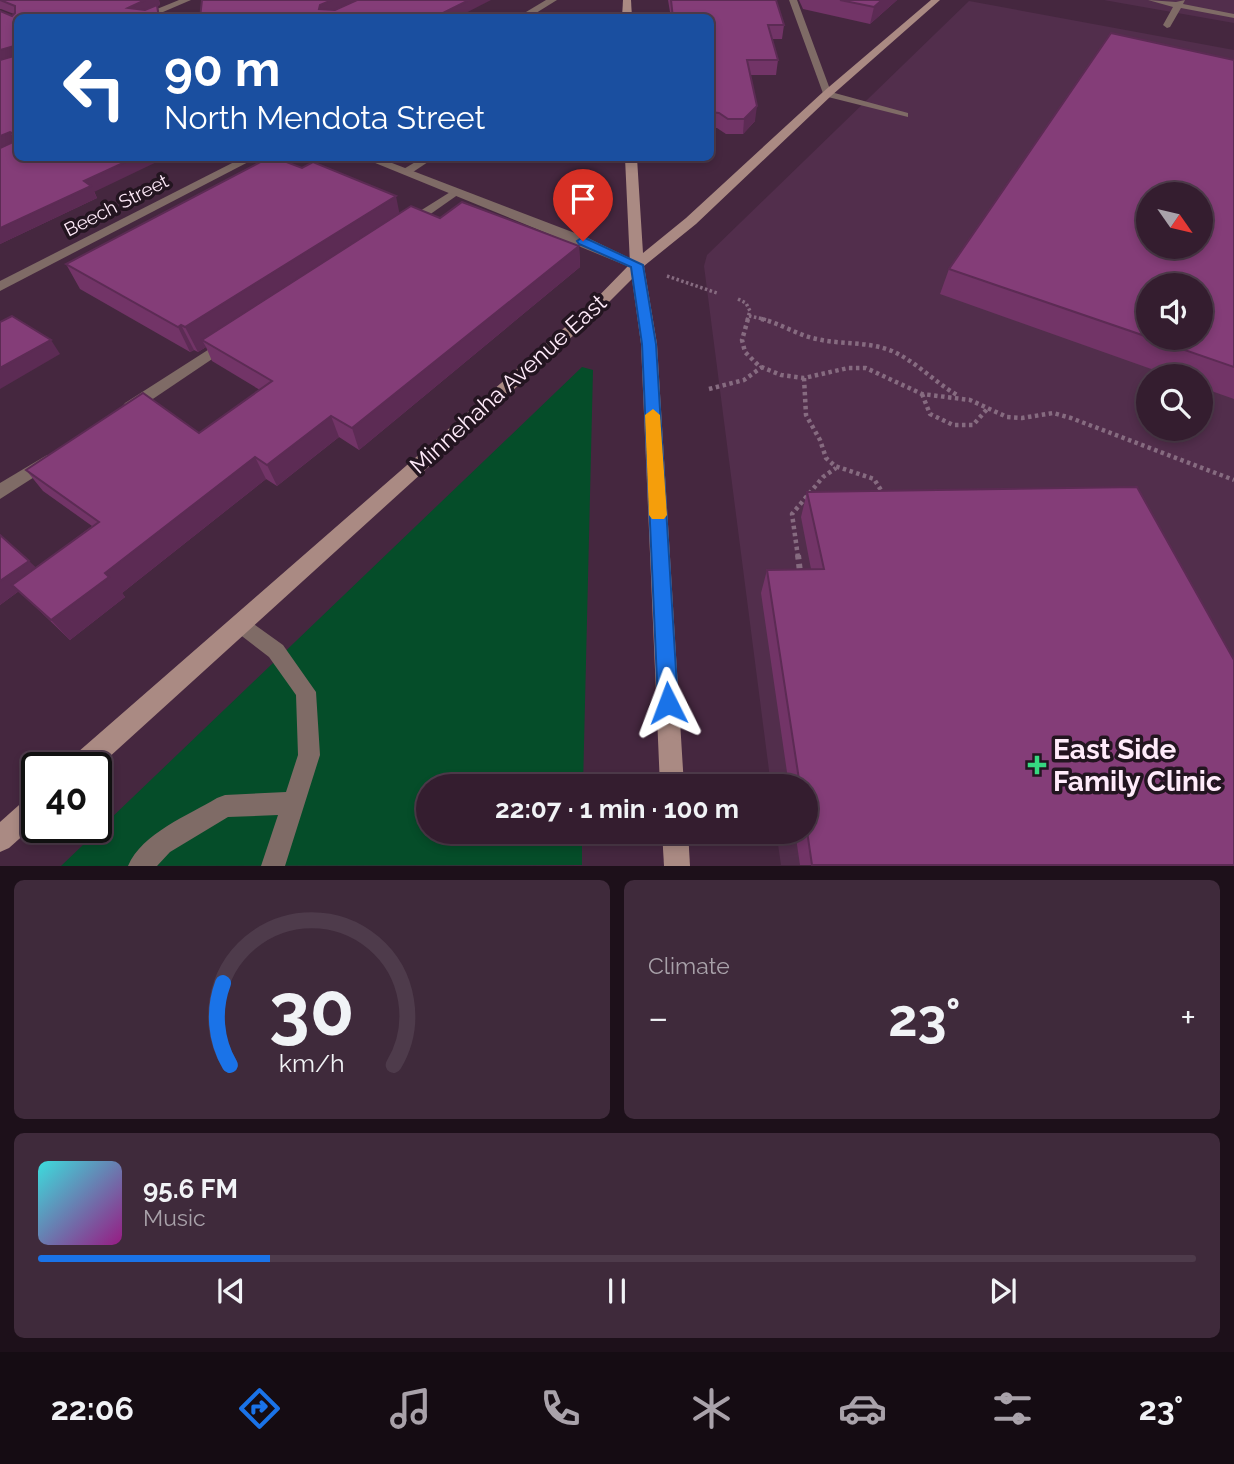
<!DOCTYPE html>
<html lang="en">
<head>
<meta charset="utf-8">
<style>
  :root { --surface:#341d2f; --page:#3f2a3b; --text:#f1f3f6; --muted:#a9a2aa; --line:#4e3b4b; --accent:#1a73e8 }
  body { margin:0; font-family:Raleway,sans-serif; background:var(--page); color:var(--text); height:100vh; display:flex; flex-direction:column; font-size:26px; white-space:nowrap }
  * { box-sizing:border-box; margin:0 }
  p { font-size:23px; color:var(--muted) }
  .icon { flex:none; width:38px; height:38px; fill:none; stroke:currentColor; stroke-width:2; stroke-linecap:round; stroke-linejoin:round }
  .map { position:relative; height:866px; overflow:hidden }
  .details { display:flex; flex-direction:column; gap:14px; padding:14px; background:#1d101a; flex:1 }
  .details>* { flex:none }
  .guide { position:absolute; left:14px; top:14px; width:700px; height:147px; border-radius:10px; box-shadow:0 4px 10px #0003,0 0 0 2px var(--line); background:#1a4fa0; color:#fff; overflow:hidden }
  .needle { width:46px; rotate:124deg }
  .tools { position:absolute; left:1136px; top:182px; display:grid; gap:14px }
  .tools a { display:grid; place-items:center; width:77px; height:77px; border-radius:50%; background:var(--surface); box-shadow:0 4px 10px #0003,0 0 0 2px var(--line); font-size:35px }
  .speed { position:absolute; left:21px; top:752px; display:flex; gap:14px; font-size:35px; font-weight:700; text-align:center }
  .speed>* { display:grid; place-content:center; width:91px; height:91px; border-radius:50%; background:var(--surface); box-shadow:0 4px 10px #0003,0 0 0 2px var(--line); line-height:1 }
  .speed .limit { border:4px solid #111; border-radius:10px; background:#fff; color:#111 }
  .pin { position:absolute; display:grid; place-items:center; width:60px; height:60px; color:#fff; margin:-72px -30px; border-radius:50% 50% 50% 0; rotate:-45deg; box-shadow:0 0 7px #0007 }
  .pin .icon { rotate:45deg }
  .me { position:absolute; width:77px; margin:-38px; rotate:357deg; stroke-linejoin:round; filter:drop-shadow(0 0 5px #0008) }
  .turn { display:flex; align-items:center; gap:24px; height:147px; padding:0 35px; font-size:32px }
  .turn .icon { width:91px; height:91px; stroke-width:2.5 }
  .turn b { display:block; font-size:49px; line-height:60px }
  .big { font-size:52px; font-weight:700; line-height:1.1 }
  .details .tile { flex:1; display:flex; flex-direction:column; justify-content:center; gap:10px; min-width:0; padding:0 24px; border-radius:10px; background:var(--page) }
  .details .dial { align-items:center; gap:0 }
  .dial svg { height:182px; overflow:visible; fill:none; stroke:var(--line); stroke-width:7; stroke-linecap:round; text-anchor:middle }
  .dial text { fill:var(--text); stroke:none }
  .song { display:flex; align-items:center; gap:21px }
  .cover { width:84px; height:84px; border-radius:10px; background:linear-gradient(135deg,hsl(180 70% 55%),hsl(310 70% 35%)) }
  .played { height:7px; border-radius:4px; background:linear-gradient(90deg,var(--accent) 20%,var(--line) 20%) }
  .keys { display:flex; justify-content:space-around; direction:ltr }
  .heat { display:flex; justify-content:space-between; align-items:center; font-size:38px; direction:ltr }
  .details .tiles { flex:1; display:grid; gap:14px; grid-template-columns:1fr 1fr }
  .tile:last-child { grid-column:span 2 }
  .trip { position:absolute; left:416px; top:774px; width:402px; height:70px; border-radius:35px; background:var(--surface); box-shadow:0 4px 10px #0003,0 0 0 2px var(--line); font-weight:700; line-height:70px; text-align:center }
  .menu { display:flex; height:112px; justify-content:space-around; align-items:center; background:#150c13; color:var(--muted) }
  .menu .icon { width:49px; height:49px }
  .menu .active { color:var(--accent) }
  .menu b { font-size:32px; color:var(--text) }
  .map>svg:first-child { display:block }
</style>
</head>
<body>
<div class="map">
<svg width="1234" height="866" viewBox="0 0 1234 866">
  <rect width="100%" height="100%" fill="#45273f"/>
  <g fill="#522e4c" fill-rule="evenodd">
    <polygon points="1104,0 1234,0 1234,23 1115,2"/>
    <path d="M969 1 1234 50V865H781L776 831H807V786H771L704 266 707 255ZM1148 194H1200V247H1148ZM1148 285H1200V338H1148ZM1148 376H1200V429H1148Z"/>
  </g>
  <polygon fill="#054d29" points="582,367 593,370 583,786 429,786 429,831 582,831 582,865 61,866"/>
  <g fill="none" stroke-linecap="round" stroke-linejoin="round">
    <g stroke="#866b80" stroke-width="3.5" stroke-dasharray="2.5 2.5" stroke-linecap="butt">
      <polyline points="667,276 717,293"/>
      <polyline points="738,299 746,303 750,311 747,320"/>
      <polyline points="749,316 768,320"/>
    </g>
    <g stroke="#866b80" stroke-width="4.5" stroke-dasharray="3.5 3.5" stroke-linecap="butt">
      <polyline points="748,319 742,340 745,352 759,366 781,375 804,378 848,368 866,368 922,394 970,400 1007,417 1022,418 1053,413 1071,418 1234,480"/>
      <path d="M761 319C780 323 797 335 817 339 842 345 867 341 892 351 917 362 935 383 959 396"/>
      <polyline points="804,378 806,415 820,440 826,458 835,466 874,479 884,495"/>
      <polyline points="709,389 744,380 762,367"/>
      <polyline points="922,394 930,414 953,425 973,425 988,408"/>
      <polyline points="798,557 792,514 823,477 836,468"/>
    </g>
    <polyline stroke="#866b80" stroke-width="6" stroke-dasharray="4.5 4.5" stroke-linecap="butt" points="798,555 800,572"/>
    <g fill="#7f6b66" fill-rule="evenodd">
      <polygon points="789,0 797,0 831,92 908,113 908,117 824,96"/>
      <polygon points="1148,0 1176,2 1185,0 1183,4 1234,14 1234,18 1181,8 1170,27 1167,28 1163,25 1173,7"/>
      <polygon points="422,158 434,158 410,174 402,174 402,170"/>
      <polygon points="455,189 461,192 459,194 412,227 404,227 404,221"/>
      <polygon points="225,339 232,344 230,347 135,411 125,411 122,407 125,403"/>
      <polygon points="47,455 53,457 55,461 53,465 0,499 0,483"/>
      <path d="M241 615 283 645 316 692 320 755 285 866H261L278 815 228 817 170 852 157 866H128C142 833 189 815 217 798L225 795 286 792 298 755 296 695 269 657 234 630 231 624 234 618Z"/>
    </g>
    <g fill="#7f6b66" fill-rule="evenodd">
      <polygon points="179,0 191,0 149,18 135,18"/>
      <polygon points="546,0 557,0 528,18 516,18"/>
      <polygon points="242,158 256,158 0,291 0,281"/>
      <polygon points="363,158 379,158 588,238 644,265 642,268 632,268"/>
    </g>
    <g fill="#aa8a83" fill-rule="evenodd">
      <polygon points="623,0 631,0 632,18 622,18"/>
      <polygon points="931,0 940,0 831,96 696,224 644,266 657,344 684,786 660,786 641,344 632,279 597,314 96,769 67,768 70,759 587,308 630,264 625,158 637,158 643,253 686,218 823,92"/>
      <polygon points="37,794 37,823 9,848 0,852 0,822 28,797"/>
      <polygon points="662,831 688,831 690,866 664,866"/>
    </g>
  </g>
  <g fill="#723467" fill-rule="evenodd">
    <polygon points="0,0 159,0 160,5 157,6 161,18 18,18 97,198 0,244 0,11 12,16 14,14 1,9 0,9"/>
    <polygon points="668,0 776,0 784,25 782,39 772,39 778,60 776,75 750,75 755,121 743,134 726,134 717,128 710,128 710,18 671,18"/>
    <polygon points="799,0 897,0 870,24 803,9"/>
    <path d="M1234 60V399L1200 387V376H1171L940 294 949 269ZM1148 285 1200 338H1148Z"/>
    <polygon points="486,158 581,158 581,161 487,161"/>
    <polygon points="400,213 440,218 579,246 580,267 359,450 339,437 277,486 266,479 122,593 125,597 70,640 19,591 0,605 0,535 36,568 92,526 43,491 26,470 199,433 260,390 212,361 206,347 198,352 194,350 190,352 80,289 66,264"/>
    <polygon points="807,492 1234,865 800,865 795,831 807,831 807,786 789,786 761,593 767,570 811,569 801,517"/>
  </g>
  <g fill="#5c2b54">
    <polygon points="145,0 159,0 160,5 157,6 161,18 134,18 128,8"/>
    <polygon points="332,0 357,0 323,16 319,9 320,5"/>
    <polygon points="469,0 491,0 456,18 433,18"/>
    <polygon points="882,0 897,0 870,24 874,7"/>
    <polygon points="14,46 18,57 0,63 0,50"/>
    <polygon points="757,106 755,121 743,134 744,119"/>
    <polygon points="10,132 17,144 0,151 0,136"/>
    <polygon points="134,158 165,158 94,192 97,198 0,244 0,228 84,181"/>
    <polygon points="396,196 401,221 202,340 206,347 198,352 185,327"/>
    <polygon points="579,246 580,267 359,450 352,428"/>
    <polygon points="181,325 194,350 190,352 178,327"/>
    <polygon points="51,340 60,354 0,389 0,368"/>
    <polygon points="331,416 339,437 277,486 267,465"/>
    <polygon points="255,457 266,479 122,593 125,597 70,640 51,620 105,573"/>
    <polygon points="29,561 42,574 0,605 0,581"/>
  </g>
  <g fill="#843d78" stroke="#5c2b54" stroke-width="2" fill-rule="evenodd">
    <polygon points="0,0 145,0 128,8 145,10 157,5 159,18 18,18 18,158 134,158 84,181 91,186 0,228 0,148 13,142 14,134 10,132 0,136 0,60 14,56 14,46 0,50 0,11 12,16 15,13 15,6"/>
    <polygon points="202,0 332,0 320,5 319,9 335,10 357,0 469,0 433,18 200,18"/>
    <polygon points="671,0 776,0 784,25 768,25 778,60 747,60 757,106 744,119 728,119 719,113 710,112 710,18 673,18"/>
    <polygon points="840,0 882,0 874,7"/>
    <path d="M1111 33 1234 60V367L1150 338H1200V285H1148V337L949 269ZM1148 194H1200V247H1148Z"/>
    <polygon points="268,158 276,158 302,168 313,162 396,196 185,327 181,325 178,327 66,264"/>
    <polygon points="462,202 579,246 352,428 331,416 267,465 255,457 105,573 109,577 51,620 12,585 99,522 26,470 143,393 199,433 272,381 202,340 411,206 440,218"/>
    <polygon points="12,316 51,340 0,368 0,322"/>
    <polygon points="1137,487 1234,660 1234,865 812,865 807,831 807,786 800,786 767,570 824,569 807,492"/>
    <polygon points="0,535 29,561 0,581"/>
  </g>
  <polygon fill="#1a73e8" stroke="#114b97" stroke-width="2" points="583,237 643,265 656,344 678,703 675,710 668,713 661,710 658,703 642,344 631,267 579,244 577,241"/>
  <polygon fill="#f59e0b" points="653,409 660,415 667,515 664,519 652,519 649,515 645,415"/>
  <path fill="#36d880" stroke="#231520" stroke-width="2.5" d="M1033.5 754.5h7v7h7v7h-7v7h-7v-7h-7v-7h7z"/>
  <g text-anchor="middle" stroke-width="7" stroke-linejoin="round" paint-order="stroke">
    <g font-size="19" fill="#ffebfa" stroke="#231520">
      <text transform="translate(116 205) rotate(-27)" y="7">Beech Street</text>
    </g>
    <g font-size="23" fill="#ffebfa" stroke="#231520">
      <text transform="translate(508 384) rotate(-42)" y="8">Minnehaha Avenue East</text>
    </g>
    <g font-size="28" font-weight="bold" fill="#ffebfa" stroke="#231520" text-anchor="start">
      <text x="1053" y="759">East Side<tspan x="1053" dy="32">Family Clinic</tspan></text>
    </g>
  </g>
</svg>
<div class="tools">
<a><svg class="needle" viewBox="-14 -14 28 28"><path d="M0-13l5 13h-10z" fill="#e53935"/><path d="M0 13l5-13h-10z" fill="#a9a2aa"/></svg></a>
<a><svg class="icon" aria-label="sound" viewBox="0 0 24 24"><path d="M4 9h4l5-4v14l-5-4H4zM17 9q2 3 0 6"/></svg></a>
<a><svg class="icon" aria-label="search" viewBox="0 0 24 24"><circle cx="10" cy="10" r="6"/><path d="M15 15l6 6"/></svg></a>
</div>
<div class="speed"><div class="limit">40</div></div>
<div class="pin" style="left:583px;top:241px;background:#d93025"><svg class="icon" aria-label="arrive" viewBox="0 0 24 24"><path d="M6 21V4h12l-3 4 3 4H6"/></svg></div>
<svg class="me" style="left:668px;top:703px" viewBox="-20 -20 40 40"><path d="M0-17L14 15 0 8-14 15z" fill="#1a73e8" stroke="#fff" stroke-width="4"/></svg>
<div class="trip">22:07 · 1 min · 100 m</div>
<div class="guide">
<div class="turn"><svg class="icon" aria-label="left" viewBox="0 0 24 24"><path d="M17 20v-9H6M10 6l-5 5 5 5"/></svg><div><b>90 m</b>North Mendota Street</div></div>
</div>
</div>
<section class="details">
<div class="tiles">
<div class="tile dial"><svg viewBox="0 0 100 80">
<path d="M14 69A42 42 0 1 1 86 69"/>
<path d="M14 69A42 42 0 0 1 11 33" stroke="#1a73e8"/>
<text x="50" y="56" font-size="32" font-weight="700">30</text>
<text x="50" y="72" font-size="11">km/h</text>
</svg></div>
<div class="tile"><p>Climate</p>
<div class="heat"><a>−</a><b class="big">23°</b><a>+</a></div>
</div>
<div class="tile">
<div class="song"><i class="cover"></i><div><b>95.6 FM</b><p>Music</p></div></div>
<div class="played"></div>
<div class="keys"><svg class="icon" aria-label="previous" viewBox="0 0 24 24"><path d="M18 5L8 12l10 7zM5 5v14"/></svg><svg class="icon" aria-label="pause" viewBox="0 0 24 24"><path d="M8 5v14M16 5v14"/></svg><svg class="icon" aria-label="next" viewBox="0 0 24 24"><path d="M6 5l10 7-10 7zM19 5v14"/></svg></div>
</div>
</div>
</section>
<nav class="menu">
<b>22:06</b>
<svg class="icon active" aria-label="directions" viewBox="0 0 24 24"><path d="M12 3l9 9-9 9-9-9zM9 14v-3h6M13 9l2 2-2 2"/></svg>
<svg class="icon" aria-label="music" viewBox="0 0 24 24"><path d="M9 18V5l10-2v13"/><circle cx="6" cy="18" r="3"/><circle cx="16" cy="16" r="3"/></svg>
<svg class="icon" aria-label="phone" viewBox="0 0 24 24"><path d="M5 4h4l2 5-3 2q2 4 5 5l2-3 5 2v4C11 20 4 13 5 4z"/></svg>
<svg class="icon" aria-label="climate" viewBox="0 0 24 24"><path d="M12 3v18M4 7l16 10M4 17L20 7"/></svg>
<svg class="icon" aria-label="car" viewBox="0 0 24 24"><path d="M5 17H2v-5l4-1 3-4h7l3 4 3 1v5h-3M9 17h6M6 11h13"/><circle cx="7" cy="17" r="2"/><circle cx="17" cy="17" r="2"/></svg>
<svg class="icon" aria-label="filters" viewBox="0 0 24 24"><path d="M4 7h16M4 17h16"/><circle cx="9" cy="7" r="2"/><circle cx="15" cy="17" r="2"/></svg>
<b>23°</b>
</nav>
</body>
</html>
